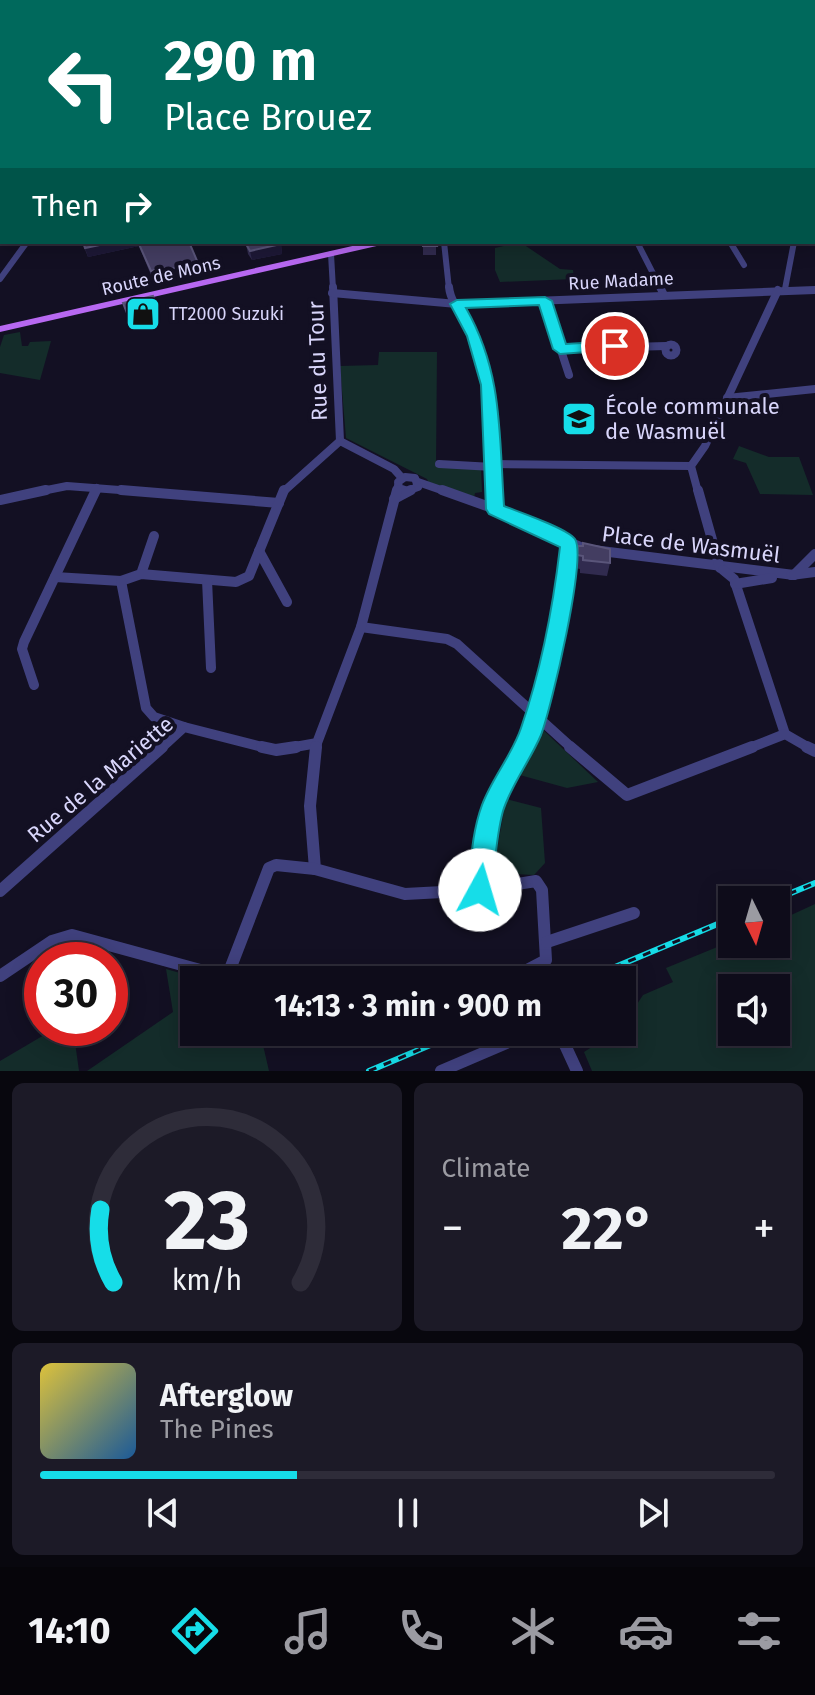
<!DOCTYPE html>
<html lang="en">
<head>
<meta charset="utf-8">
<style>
  :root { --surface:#0e0c1a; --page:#1c1a27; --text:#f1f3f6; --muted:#9b9ba2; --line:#2e2c39; --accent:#16dde8 }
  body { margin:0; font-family:"Fira Sans",sans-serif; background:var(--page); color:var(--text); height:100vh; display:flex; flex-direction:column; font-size:30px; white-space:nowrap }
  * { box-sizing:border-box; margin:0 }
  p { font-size:26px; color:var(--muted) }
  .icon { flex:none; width:44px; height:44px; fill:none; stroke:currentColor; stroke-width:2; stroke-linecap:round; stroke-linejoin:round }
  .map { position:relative; height:1071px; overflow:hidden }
  .drawer { display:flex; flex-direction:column; gap:12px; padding:12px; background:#08070e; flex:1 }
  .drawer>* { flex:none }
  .guide { position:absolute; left:0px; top:0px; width:816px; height:244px; box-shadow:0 4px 20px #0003,0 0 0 2px var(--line); background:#00695c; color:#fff; overflow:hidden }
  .needle { width:52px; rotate:175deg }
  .fabs { position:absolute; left:718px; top:886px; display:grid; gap:16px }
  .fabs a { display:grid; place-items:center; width:72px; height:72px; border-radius:0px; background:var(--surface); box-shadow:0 4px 20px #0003,0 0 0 2px var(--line); font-size:40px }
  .speed { position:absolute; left:24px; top:942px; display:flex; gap:16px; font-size:40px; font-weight:700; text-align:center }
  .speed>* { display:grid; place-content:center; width:104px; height:104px; border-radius:50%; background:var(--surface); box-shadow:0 4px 20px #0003,0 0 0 2px var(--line); line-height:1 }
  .speed .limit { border:12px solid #d22; background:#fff; color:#111 }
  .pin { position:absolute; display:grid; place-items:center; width:68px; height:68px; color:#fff; margin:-34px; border:4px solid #fff; border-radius:50%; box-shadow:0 2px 8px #0007 }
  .me { position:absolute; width:88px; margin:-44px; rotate:6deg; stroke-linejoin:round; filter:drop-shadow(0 0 6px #0008) }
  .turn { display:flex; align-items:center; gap:28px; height:168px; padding:0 32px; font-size:36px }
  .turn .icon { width:104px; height:104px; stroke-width:2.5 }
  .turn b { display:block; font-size:56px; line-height:68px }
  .then { display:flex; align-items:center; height:76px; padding:0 32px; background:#0003; gap:16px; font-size:30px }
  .big { font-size:60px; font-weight:700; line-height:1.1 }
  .drawer .tile { flex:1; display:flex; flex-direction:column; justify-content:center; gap:12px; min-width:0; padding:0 28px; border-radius:12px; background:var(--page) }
  .drawer .dial { align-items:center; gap:0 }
  .dial svg { height:208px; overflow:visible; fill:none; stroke:var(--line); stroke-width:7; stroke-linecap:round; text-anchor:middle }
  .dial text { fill:var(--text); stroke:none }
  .song { display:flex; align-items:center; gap:24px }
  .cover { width:96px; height:96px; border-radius:12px; background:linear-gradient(135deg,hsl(50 70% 55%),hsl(210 70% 35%)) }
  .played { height:8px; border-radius:4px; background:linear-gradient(90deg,var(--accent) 35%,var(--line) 35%) }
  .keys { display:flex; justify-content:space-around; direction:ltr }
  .heat { display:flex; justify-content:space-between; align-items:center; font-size:44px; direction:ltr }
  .drawer .tiles { flex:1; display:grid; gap:12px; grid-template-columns:1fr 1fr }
  .tile:last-child { grid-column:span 2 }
  .trip { position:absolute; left:180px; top:966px; width:456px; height:80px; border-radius:0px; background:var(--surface); box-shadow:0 4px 20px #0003,0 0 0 2px var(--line); font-weight:700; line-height:80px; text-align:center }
  .tab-bar { display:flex; height:128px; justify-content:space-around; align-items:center; background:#06050a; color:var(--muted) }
  .tab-bar .icon { width:56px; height:56px }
  .tab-bar .active { color:var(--accent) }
  .tab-bar b { font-size:36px; color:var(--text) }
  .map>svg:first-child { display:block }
</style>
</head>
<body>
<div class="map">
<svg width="815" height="1071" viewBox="0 0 815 1071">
  <rect width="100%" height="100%" fill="#131023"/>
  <g fill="#142c2a" fill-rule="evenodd">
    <polygon points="520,242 560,269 573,270 574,279 500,282 495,270 495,248"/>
    <polygon points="20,332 22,346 28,346 30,342 51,341 40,380 0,373 0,347 4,335"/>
    <polygon points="379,352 437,352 436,466 481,468 482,492 475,493 474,498 429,484 427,479 346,438 340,366 378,365"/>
    <polygon points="739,446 769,457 799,457 813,495 760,494 746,463 733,459"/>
    <polygon points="540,727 598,782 567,788 516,774"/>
    <polygon points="506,799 541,808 545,863 534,875 493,873"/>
    <path d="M815 904V1071H592L584 1052 615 1032H622V1027L643 995 673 982 666 968 732 941V944H776V922ZM732 988H776V1032H732Z"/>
    <polygon points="166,969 205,980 194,980 194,1032 260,1032 269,1071 87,1071 173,1012"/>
    <polygon points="56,1028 73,1028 79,1071 0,1071 0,1061"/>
  </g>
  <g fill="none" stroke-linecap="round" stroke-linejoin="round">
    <polyline stroke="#0f223e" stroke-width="2" points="295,2 298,0"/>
    <g stroke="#40417e" stroke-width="5">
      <polyline points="582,1 594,2"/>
      <polyline points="0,2 4,0"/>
      <polyline points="94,2 100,0"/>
      <polyline points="725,2 739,0"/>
      <polyline points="0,89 2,84"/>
    </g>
    <g stroke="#40417e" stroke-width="6">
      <polyline points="0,173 2,170"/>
      <polyline points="444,242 449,289"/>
      <polyline points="637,242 661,289"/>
      <polyline points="730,242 744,265"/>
      <polyline points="331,254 333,289"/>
      <polyline points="0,279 27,242"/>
      <polyline points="785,289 794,242"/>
    </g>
    <g stroke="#40417e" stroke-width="8">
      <polyline points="333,287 340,441"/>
      <path d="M449 287C451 307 470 322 477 342 493 390 492 442 494 492"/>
      <polyline points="660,287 664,295"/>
      <polyline points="332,293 457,304 815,290"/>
      <polyline points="545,301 569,375"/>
      <circle cx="671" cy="350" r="5.5"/>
      <polyline points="560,349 666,346"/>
      <polyline points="727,398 815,389"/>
      <polyline points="340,441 394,469 402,478"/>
      <polyline points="439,464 493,467"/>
      <polyline points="493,464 691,466"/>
      <polyline points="418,482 447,492"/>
      <polyline points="37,492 67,486 146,492"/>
      <polyline points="95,492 97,488"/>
      <polyline points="283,492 340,441"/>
      <polyline points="396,492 398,486"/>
      <polyline points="404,492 418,487 415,478 405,477 398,482 399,488 408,491"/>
      <polyline points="698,492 691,466 705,446 778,290"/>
    </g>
    <g stroke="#40417e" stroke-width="10">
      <polyline points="121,490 279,503"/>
      <polyline points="442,490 495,509 585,549 794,575"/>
      <polyline points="494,490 495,509"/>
      <polyline points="698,490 720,568"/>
      <polyline points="394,499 411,490"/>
      <polyline points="0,500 46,490"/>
      <polyline points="259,551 287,602"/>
      <polyline points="723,570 734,579 785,734"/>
      <polyline points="141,574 154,536"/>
      <polyline points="791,575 815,572"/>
      <polyline points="794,575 815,554"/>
      <polyline points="55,577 121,581 141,574 236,582 249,576 284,490"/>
      <polyline points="207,580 211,668"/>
      <polyline points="121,581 146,708 154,717 184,727"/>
      <polyline points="735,584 772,578"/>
      <polyline points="361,627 447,639 457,644 573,749"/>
      <polyline points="34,685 22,649 24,642 96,490"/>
      <polyline points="160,749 184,727 270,749"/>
      <polyline points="284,749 317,743 361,627 397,490"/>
      <polyline points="316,749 317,743"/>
      <path d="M524 749C546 704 573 589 566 540"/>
      <polyline points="747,749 785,734 811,749"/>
    </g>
    <g stroke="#40417e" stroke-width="12">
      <polyline points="262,747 276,750 296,747"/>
      <polyline points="316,747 310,806 315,869 405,894 480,890 536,881 542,890 546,960 508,980"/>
      <polyline points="570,747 627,795 752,747"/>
      <polyline points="807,747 815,751"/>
      <polyline points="480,890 490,814 525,747"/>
      <polyline points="0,891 162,747"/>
      <polyline points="547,942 634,913"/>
      <polyline points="0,976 52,941 72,935 237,980"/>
      <polyline points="227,977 269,868 276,865 315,869"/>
      <polyline points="559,1032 577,1071"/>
      <polyline points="441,1071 532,1032"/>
    </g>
    <polygon fill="#b768f1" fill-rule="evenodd" points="370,242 385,242 381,245 0,332 0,326"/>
    <g stroke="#16dde8" stroke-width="6">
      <g id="rail">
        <polyline points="774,900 815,883"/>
        <polyline points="584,980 732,918"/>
        <polyline points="452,1044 481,1032"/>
        <polyline points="369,1071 461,1032"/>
      </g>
    </g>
    <use href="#rail" stroke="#131023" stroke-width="3" stroke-dasharray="8" stroke-linecap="butt"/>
  </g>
  <g fill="#312b4f">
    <polygon points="82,242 189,242 198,263 200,272 167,279 166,277 153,280 139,246 88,257"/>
    <rect x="423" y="242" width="13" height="13"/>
    <polygon points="246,244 281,244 282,254 252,260 248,254"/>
    <polygon points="583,543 610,563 607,576 580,573 580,569 575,568 578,546 583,546"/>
  </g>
  <g fill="#1d1836">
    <polygon points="114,242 138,242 139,246 88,257 85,248"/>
    <polygon points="281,244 282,254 252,260 250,251"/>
    <polygon points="198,263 200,272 167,279 165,270"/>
    <polygon points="164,268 166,277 153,280 151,271"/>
    <polygon points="158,306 160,316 129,323 127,313"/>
  </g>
  <g fill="#433d61" stroke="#5a557a" stroke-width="2">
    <rect x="814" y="59" width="1" height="40"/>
    <polygon points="83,242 114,242 85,248"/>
    <polygon points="138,242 189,242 198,263 165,270 164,268 151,271"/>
    <polygon points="258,242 280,242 281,244 250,251 246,244"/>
    <polygon points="423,242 436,242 437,246 423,246"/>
    <polygon points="153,296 158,306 127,313 123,303"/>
    <polygon points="583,543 610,549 610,563 583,560 583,556 577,555 578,546 583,546"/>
  </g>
  <path fill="#16dde8" stroke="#0e9097" stroke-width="2" d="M545 297 552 301 566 344 615 341 622 346 615 350 560 354 553 349 539 305 466 308C503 373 499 433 504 506 519 512 567 528 575 539 587 558 551 709 541 735 530 761 511 785 503 811 496 837 495 863 492 890L489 898 480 902 471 898 468 890C471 861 472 832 482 805 492 778 512 755 521 728 541 670 553 607 560 547L489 514 486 509 481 385 467 336 450 304 457 300Z"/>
  <defs>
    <g id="shop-square" transform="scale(1.8)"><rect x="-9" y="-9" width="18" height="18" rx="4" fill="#16dde8" stroke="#131023"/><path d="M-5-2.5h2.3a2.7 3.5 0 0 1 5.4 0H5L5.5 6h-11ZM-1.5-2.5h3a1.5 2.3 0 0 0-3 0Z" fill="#111"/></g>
    <g id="school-square" transform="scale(1.8)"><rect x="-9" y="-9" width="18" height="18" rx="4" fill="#16dde8" stroke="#131023"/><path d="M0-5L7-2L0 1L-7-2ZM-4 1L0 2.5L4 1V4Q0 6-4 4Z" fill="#111"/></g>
  </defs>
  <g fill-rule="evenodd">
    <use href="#shop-square" x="143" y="314"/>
    <use href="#school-square" x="579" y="419"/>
  </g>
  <g text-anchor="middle" stroke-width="8" stroke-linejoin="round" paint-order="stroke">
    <g font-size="18" fill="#d9d6fb" stroke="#131023">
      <text transform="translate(161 276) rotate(-13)" y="6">Route de Mons</text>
      <text transform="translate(621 281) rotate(-3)" y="6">Rue Madame</text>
    </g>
    <g font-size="18" fill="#d9d6fb" stroke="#131023" text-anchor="start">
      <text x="169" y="320">TT2000 Suzuki</text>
    </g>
    <g font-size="22" fill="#d9d6fb" stroke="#131023">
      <text transform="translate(317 361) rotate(-92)" y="8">Rue du Tour</text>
      <text transform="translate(691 544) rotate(7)" y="8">Place de Wasmuël</text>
      <text transform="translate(100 779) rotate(-40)" y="8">Rue de la Mariette</text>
    </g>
    <g font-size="22" fill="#d9d6fb" stroke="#131023" text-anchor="start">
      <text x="605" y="414">École communale<tspan x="605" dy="25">de Wasmuël</tspan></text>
    </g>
  </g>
</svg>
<div class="fabs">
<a><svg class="needle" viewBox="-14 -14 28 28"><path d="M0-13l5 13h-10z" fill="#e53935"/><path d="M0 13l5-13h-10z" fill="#9b9ba2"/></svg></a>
<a><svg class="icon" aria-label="sound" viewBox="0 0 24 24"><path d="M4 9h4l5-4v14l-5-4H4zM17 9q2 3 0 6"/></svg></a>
</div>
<div class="speed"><div class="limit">30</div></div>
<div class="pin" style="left:615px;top:346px;background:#d93025"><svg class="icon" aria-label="arrive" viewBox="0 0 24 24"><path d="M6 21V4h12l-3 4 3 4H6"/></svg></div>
<svg class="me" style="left:480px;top:890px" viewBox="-20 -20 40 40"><circle r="19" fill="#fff"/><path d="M0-13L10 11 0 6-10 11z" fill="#16dde8"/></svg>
<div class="trip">14:13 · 3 min · 900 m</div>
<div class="guide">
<div class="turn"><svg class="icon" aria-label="left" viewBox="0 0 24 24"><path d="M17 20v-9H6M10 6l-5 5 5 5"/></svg><div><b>290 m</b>Place Brouez</div></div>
<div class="then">Then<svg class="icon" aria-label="right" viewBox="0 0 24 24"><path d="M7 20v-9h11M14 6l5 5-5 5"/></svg></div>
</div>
</div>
<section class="drawer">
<div class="tiles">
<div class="tile dial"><svg viewBox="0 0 100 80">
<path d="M14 69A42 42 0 1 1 86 69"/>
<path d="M14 69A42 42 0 0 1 9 41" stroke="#16dde8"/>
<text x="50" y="56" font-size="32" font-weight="700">23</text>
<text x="50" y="72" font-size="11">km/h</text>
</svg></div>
<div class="tile"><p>Climate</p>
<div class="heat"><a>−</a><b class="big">22°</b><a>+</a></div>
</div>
<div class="tile">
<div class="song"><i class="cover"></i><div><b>Afterglow</b><p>The Pines</p></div></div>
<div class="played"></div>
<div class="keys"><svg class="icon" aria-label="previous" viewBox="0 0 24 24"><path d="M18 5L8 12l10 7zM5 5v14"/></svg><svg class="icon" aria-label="pause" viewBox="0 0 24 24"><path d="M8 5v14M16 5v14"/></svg><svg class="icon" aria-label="next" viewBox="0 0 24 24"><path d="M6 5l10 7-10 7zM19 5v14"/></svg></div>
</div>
</div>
</section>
<nav class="tab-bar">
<b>14:10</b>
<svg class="icon active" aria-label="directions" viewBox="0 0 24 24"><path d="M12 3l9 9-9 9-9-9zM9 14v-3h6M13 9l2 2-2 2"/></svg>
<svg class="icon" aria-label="music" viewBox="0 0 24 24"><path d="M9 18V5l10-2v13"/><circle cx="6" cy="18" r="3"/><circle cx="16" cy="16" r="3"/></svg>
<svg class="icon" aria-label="phone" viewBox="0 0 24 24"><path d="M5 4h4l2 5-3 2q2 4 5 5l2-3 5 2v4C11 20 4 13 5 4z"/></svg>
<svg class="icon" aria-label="climate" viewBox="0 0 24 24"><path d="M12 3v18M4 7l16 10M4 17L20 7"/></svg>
<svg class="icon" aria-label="car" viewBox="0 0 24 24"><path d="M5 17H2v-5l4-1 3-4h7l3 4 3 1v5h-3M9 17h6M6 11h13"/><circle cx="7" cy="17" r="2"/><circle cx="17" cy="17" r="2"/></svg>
<svg class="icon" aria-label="filters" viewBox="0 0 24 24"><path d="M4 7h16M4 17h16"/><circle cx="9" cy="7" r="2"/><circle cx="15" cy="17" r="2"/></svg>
</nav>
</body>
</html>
